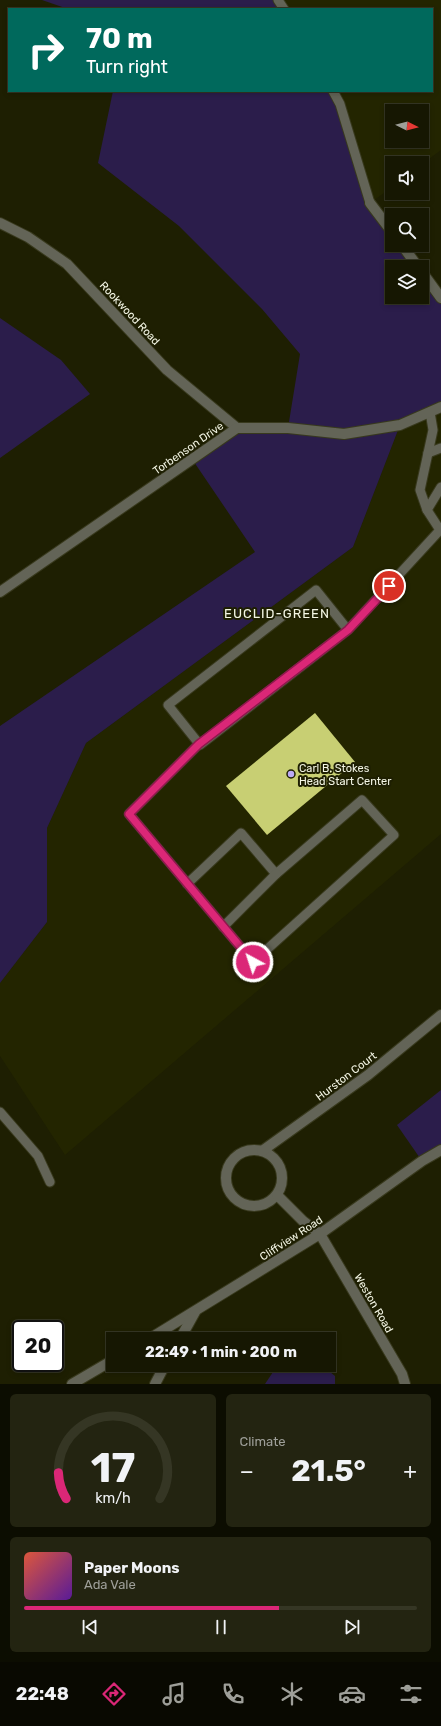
<!DOCTYPE html>
<html lang="en">
<head>
<meta charset="utf-8">
<style>
  :root { --surface:#161702; --page:#232411; --text:#f1f3f6; --muted:#9e9f99; --line:#353624; --accent:#db2777 }
  body { margin:0; font-family:Rubik,sans-serif; background:var(--page); color:var(--text); height:100vh; display:flex; flex-direction:column; font-size:15px; white-space:nowrap }
  * { box-sizing:border-box; margin:0 }
  p { font-size:13px; color:var(--muted) }
  .icon { flex:none; width:22px; height:22px; fill:none; stroke:currentColor; stroke-width:2; stroke-linecap:round; stroke-linejoin:round }
  .map { position:relative; height:1384px; overflow:hidden }
  .sheet { display:flex; flex-direction:column; gap:10px; padding:10px; background:#0c0d01; flex:1 }
  .sheet>* { flex:none }
  .guide { position:absolute; left:8px; top:8px; width:425px; height:84px; border-radius:0px; box-shadow:0 2px 6px #0003,0 0 0 1px var(--line); background:#00695c; color:#fff; overflow:hidden }
  .needle { width:26px; rotate:96deg }
  .fabs { position:absolute; left:385px; top:104px; display:grid; gap:8px }
  .fabs a { display:grid; place-items:center; width:44px; height:44px; border-radius:0px; background:var(--surface); box-shadow:0 2px 6px #0003,0 0 0 1px var(--line); font-size:20px }
  .speed { position:absolute; left:12px; top:1320px; display:flex; gap:8px; font-size:20px; font-weight:700; text-align:center }
  .speed>* { display:grid; place-content:center; width:52px; height:52px; border-radius:50%; background:var(--surface); box-shadow:0 2px 6px #0003,0 0 0 1px var(--line); line-height:1 }
  .speed .limit { border:2px solid #111; border-radius:6px; background:#fff; color:#111 }
  .pin { position:absolute; display:grid; place-items:center; width:34px; height:34px; color:#fff; margin:-17px; border:2px solid #fff; border-radius:50%; box-shadow:0 1px 4px #0007 }
  .me { position:absolute; width:44px; margin:-22px; rotate:320deg; stroke-linejoin:round; filter:drop-shadow(0 0 3px #0008) }
  .turn { display:flex; align-items:center; gap:14px; height:84px; padding:0 12px; font-size:18px }
  .turn .icon { width:52px; height:52px; stroke-width:2.5 }
  .turn b { display:block; font-size:28px; line-height:34px }
  .big { font-size:30px; font-weight:700; line-height:1.1 }
  .sheet .widget { flex:1; display:flex; flex-direction:column; justify-content:center; gap:6px; min-width:0; padding:0 14px; border-radius:6px; background:var(--page) }
  .sheet .dial { align-items:center; gap:0 }
  .dial svg { height:104px; overflow:visible; fill:none; stroke:var(--line); stroke-width:7; stroke-linecap:round; text-anchor:middle }
  .dial text { fill:var(--text); stroke:none }
  .song { display:flex; align-items:center; gap:12px }
  .cover { width:48px; height:48px; border-radius:6px; background:linear-gradient(135deg,hsl(10 70% 55%),hsl(270 70% 35%)) }
  .played { height:4px; border-radius:2px; background:linear-gradient(90deg,var(--accent) 65%,var(--line) 65%) }
  .keys { display:flex; justify-content:space-around; direction:ltr }
  .heat { display:flex; justify-content:space-between; align-items:center; font-size:22px; direction:ltr }
  .sheet .tiles { flex:1; display:grid; gap:10px; grid-template-columns:1fr 1fr }
  .widget:last-child { grid-column:span 2 }
  .trip { position:absolute; left:106px; top:1332px; width:230px; height:40px; border-radius:0px; background:var(--surface); box-shadow:0 2px 6px #0003,0 0 0 1px var(--line); font-weight:700; line-height:40px; text-align:center }
  .tab-bar { display:flex; height:64px; justify-content:space-around; align-items:center; background:#090901; color:var(--muted) }
  .tab-bar .icon { width:28px; height:28px }
  .tab-bar .active { color:var(--accent) }
  .tab-bar b { font-size:18px; color:var(--text) }
  .map>svg:first-child { display:block }
</style>
</head>
<body>
<div class="map">
<svg width="441" height="1384" viewBox="0 0 441 1384">
  <rect width="100%" height="100%" fill="#1e1f02"/>
  <g fill="#232500" fill-rule="evenodd">
    <path d="M278 0H441V150L422 164 392 163V187L370 203 333 91H432V9H284ZM392 111H422V141H392Z"/>
    <polygon points="441,407 441,834 65,1155 0,1056 0,983 47,922 47,828 86,743 353,547 400,425"/>
  </g>
  <g fill="#2b1d4b">
    <polygon points="42,0 278,0 284,9 68,9"/>
    <polygon points="113,91 333,91 370,203 392,232 392,245 402,245 418,267 392,267 392,297 422,297 422,272 441,298 441,407 400,425 353,547 86,743 47,828 47,922 0,983 0,726 255,552 192,459 237,428 288,428 300,354 262,309 179,226 98,163"/>
    <polygon points="0,318 61,360 90,394 0,458"/>
    <polygon points="441,1090 441,1150 422,1161 397,1125"/>
    <polygon points="279,1365 321,1365 335,1376 335,1384 265,1384 277,1366"/>
  </g>
  <polygon fill="#c8cf73" points="315,713 355,762 267,835 226,786"/>
  <g fill="none" stroke-linecap="round" stroke-linejoin="round">
    <g stroke="#38391d" stroke-width="11">
      <g id="lane">
        <polyline points="278,0 284,9"/>
        <polyline points="333,91 340,104 370,203"/>
        <polyline points="428,453 441,448"/>
        <polyline points="427,510 441,487"/>
        <polyline points="348,630 316,590 168,705 200,745 348,630 440,530 427,510 420,490 433,430 430,412"/>
        <polyline points="187,884 241,833 276,874 362,800 394,835 253,962 129,814 199,744"/>
        <polyline points="223,927 276,874"/>
        <polyline points="0,1112 38,1156 50,1182"/>
      </g>
    </g>
    <g stroke="#38391d" stroke-width="12">
      <g id="street">
        <polyline points="370,203 392,232"/>
        <polyline points="0,223 28,237 67,264 167,370 237,428"/>
        <polyline points="402,245 418,267"/>
        <polyline points="422,272 441,298"/>
        <polyline points="0,592 237,428 288,428 344,434 400,425 441,407"/>
        <circle cx="254" cy="1178" r="28"/>
        <polyline points="262,1151 368,1075 441,1015"/>
        <polyline points="277,1195 303,1221 320,1234 402,1374 405,1384"/>
        <polyline points="149,1339 320,1234 422,1161 441,1150"/>
        <polyline points="180,1339 195,1312"/>
        <polyline points="72,1384 113,1360"/>
        <polyline points="155,1384 165,1365"/>
      </g>
    </g>
    <use href="#lane" stroke="#636457" stroke-width="9"/>
    <use href="#street" stroke="#636457" stroke-width="10"/>
  </g>
  <g fill="none" stroke-linecap="round" stroke-linejoin="round">
    <g stroke="#8e194d" stroke-width="10">
      <polyline id="route" points="253,962 129,814 199,744 348,630 389,586"/>
    </g>
    <use href="#route" stroke="#db2777" stroke-width="7"/>
  </g>
  <circle fill="#bbaaf6" stroke="#1e1f02" stroke-width="1.5" cx="291" cy="774" r="4"/>
  <g text-anchor="middle" stroke-width="4" stroke-linejoin="round" paint-order="stroke">
    <g font-size="11" fill="#f4f6e5" stroke="#1e1f02">
      <text transform="translate(130 313) rotate(47)" y="4">Rookwood Road</text>
      <text transform="translate(188 448) rotate(-35)" y="4">Torbenson Drive</text>
      <text transform="translate(346 1076) rotate(-37)" y="4">Hurston Court</text>
      <text transform="translate(291 1238) rotate(-33)" y="4">Cliffview Road</text>
      <text transform="translate(374 1303) rotate(60)" y="4">Weston Road</text>
    </g>
    <g font-size="11" fill="#f4f6e5" stroke="#1e1f02" text-anchor="start">
      <text x="299" y="772">Carl B. Stokes<tspan x="299" dy="13">Head Start Center</tspan></text>
    </g>
    <g font-size="13" letter-spacing="1" fill="#f4f6e5" stroke="#1e1f02">
      <text x="277" y="618">EUCLID-GREEN</text>
    </g>
  </g>
</svg>
<div class="fabs">
<a><svg class="needle" viewBox="-14 -14 28 28"><path d="M0-13l5 13h-10z" fill="#e53935"/><path d="M0 13l5-13h-10z" fill="#9e9f99"/></svg></a>
<a><svg class="icon" aria-label="sound" viewBox="0 0 24 24"><path d="M4 9h4l5-4v14l-5-4H4zM17 9q2 3 0 6"/></svg></a>
<a><svg class="icon" aria-label="search" viewBox="0 0 24 24"><circle cx="10" cy="10" r="6"/><path d="M15 15l6 6"/></svg></a>
<a><svg class="icon" aria-label="layers" viewBox="0 0 24 24"><path d="M12 4l9 5-9 5-9-5zM3 14l9 5 9-5"/></svg></a>
</div>
<div class="speed"><div class="limit">20</div></div>
<div class="pin" style="left:389px;top:586px;background:#d93025"><svg class="icon" aria-label="arrive" viewBox="0 0 24 24"><path d="M6 21V4h12l-3 4 3 4H6"/></svg></div>
<svg class="me" style="left:253px;top:962px" viewBox="-20 -20 40 40"><circle r="17" fill="#db2777" stroke="#fff" stroke-width="3"/><path d="M0-11L8 9 0 5-8 9z" fill="#fff"/></svg>
<div class="trip">22:49 · 1 min · 200 m</div>
<div class="guide">
<div class="turn"><svg class="icon" aria-label="right" viewBox="0 0 24 24"><path d="M7 20v-9h11M14 6l5 5-5 5"/></svg><div><b>70 m</b>Turn right</div></div>
</div>
</div>
<section class="sheet">
<div class="tiles">
<div class="widget dial"><svg viewBox="0 0 100 80">
<path d="M14 69A42 42 0 1 1 86 69"/>
<path d="M14 69A42 42 0 0 1 8 49" stroke="#db2777"/>
<text x="50" y="56" font-size="32" font-weight="700">17</text>
<text x="50" y="72" font-size="11">km/h</text>
</svg></div>
<div class="widget"><p>Climate</p>
<div class="heat"><a>−</a><b class="big">21.5°</b><a>+</a></div>
</div>
<div class="widget">
<div class="song"><i class="cover"></i><div><b>Paper Moons</b><p>Ada Vale</p></div></div>
<div class="played"></div>
<div class="keys"><svg class="icon" aria-label="previous" viewBox="0 0 24 24"><path d="M18 5L8 12l10 7zM5 5v14"/></svg><svg class="icon" aria-label="pause" viewBox="0 0 24 24"><path d="M8 5v14M16 5v14"/></svg><svg class="icon" aria-label="next" viewBox="0 0 24 24"><path d="M6 5l10 7-10 7zM19 5v14"/></svg></div>
</div>
</div>
</section>
<nav class="tab-bar">
<b>22:48</b>
<svg class="icon active" aria-label="directions" viewBox="0 0 24 24"><path d="M12 3l9 9-9 9-9-9zM9 14v-3h6M13 9l2 2-2 2"/></svg>
<svg class="icon" aria-label="music" viewBox="0 0 24 24"><path d="M9 18V5l10-2v13"/><circle cx="6" cy="18" r="3"/><circle cx="16" cy="16" r="3"/></svg>
<svg class="icon" aria-label="phone" viewBox="0 0 24 24"><path d="M5 4h4l2 5-3 2q2 4 5 5l2-3 5 2v4C11 20 4 13 5 4z"/></svg>
<svg class="icon" aria-label="climate" viewBox="0 0 24 24"><path d="M12 3v18M4 7l16 10M4 17L20 7"/></svg>
<svg class="icon" aria-label="car" viewBox="0 0 24 24"><path d="M5 17H2v-5l4-1 3-4h7l3 4 3 1v5h-3M9 17h6M6 11h13"/><circle cx="7" cy="17" r="2"/><circle cx="17" cy="17" r="2"/></svg>
<svg class="icon" aria-label="filters" viewBox="0 0 24 24"><path d="M4 7h16M4 17h16"/><circle cx="9" cy="7" r="2"/><circle cx="15" cy="17" r="2"/></svg>
</nav>
</body>
</html>
